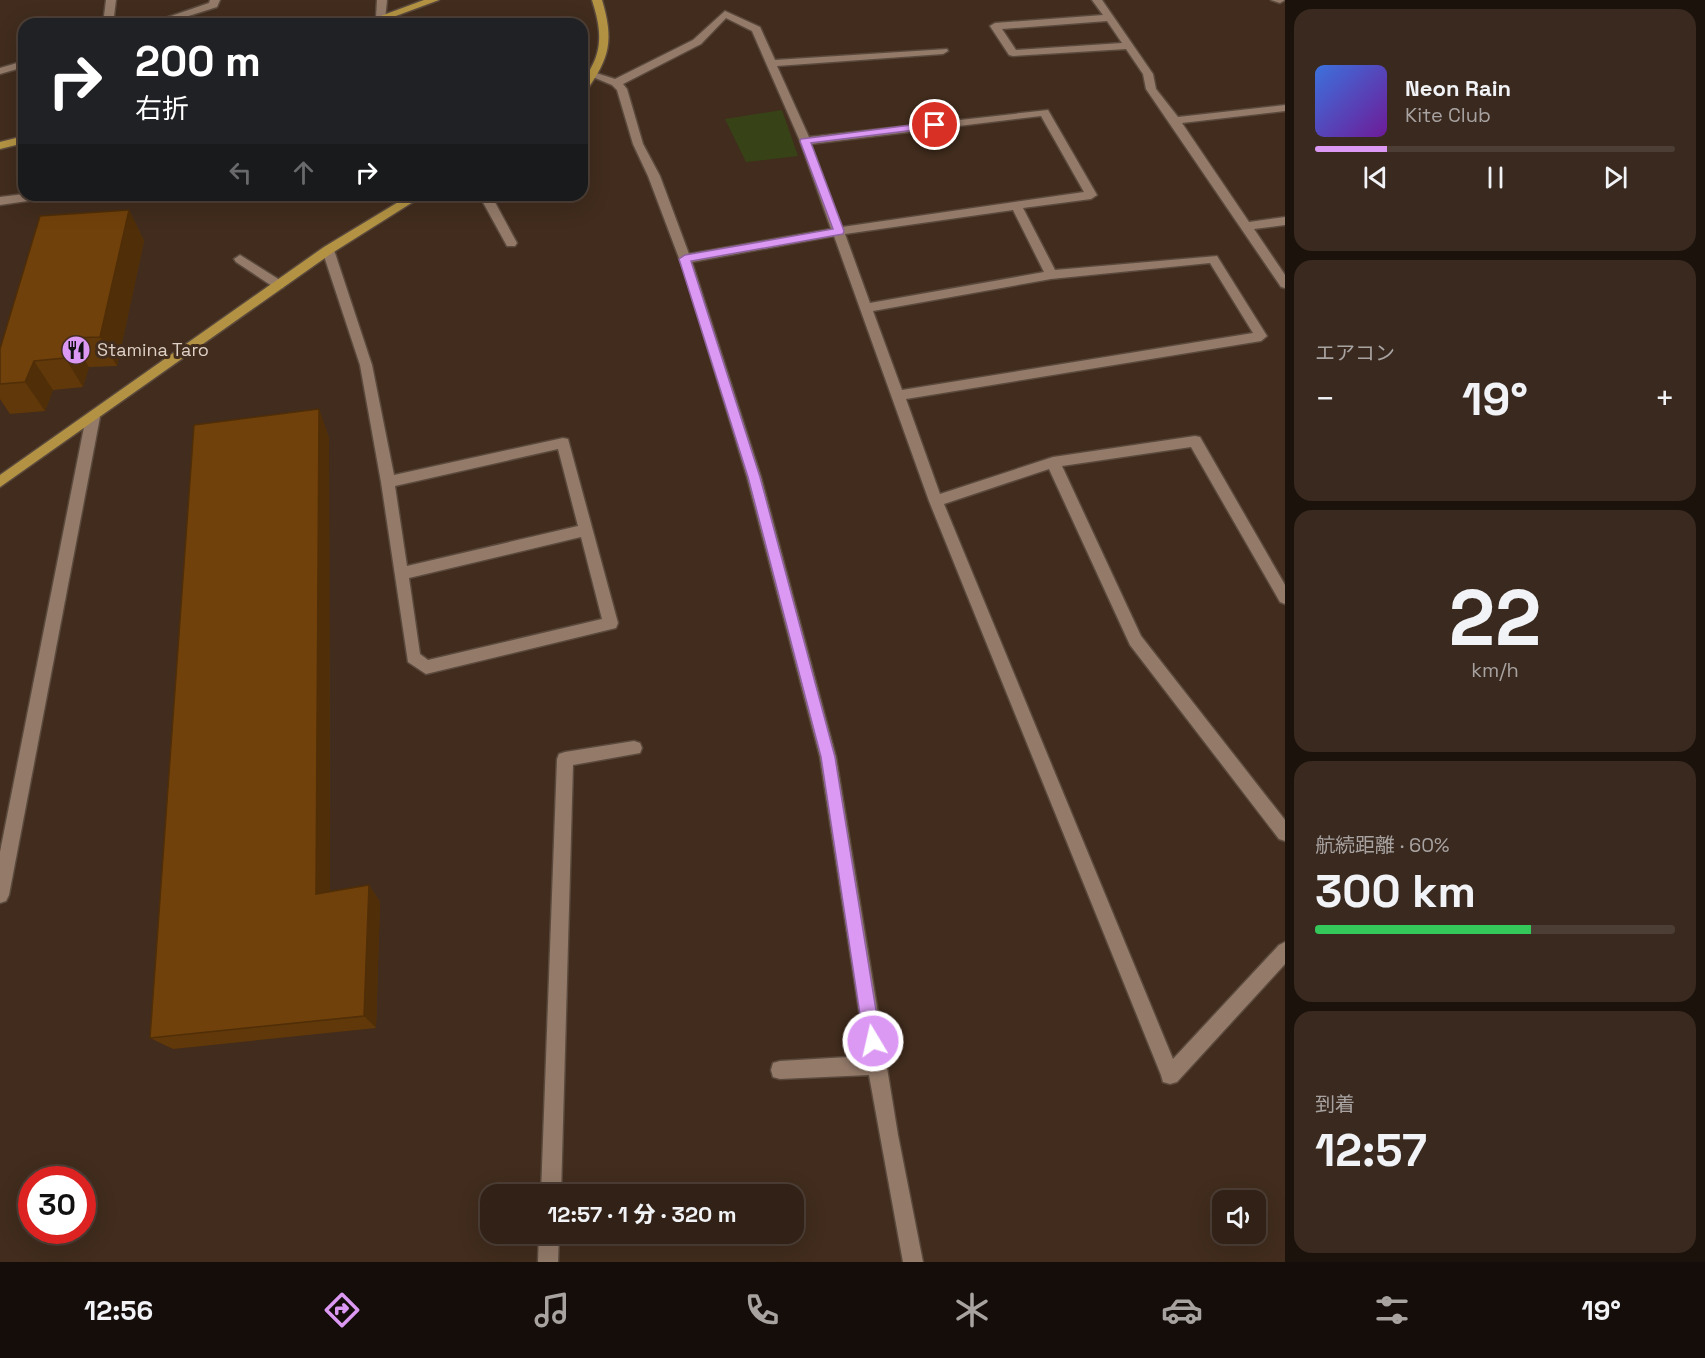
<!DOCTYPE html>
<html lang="ja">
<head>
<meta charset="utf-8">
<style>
  :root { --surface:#312116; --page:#39291f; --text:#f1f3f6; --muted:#a8a3a1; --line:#4c3e35; --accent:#dc99f4 }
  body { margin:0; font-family:"Space Grotesk","Noto Sans JP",sans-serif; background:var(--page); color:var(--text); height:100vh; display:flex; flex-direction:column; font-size:22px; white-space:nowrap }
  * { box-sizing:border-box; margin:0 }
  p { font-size:20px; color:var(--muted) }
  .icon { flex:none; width:33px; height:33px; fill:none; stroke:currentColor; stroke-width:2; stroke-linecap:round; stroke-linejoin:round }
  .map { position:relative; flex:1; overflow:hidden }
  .panel { display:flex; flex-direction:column; gap:9px; padding:9px; background:#1b120c; width:420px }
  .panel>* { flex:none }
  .guide { position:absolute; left:18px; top:18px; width:570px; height:183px; border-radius:18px; box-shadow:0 6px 24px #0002,0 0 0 2px var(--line); background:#202124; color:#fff; overflow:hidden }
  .tools { position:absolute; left:1212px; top:1190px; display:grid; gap:12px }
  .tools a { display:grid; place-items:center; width:54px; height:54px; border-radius:12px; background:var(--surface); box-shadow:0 6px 24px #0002,0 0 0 2px var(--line); font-size:30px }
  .speed { position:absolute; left:18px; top:1166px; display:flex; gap:12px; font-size:30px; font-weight:700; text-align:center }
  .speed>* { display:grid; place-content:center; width:78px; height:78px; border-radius:50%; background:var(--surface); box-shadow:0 6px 24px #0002,0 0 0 2px var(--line); line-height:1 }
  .speed .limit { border:9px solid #d22; background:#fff; color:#111 }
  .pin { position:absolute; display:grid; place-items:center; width:51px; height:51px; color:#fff; margin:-26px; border:3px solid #fff; border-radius:50%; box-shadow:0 2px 6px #0007 }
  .me { position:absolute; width:66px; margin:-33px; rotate:351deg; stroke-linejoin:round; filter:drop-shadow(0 0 4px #0008) }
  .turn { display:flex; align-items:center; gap:21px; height:126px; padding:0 18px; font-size:27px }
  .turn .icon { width:78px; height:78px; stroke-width:2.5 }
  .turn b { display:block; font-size:42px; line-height:51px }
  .lanes { display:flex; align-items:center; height:57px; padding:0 18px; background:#0003; justify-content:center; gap:30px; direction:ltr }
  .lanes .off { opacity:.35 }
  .big { font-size:45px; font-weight:800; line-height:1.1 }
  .panel .card { flex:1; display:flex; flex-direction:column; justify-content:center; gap:9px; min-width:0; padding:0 21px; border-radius:18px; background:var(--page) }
  .panel .dial { align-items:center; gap:0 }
  .dial b { font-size:78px; line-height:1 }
  .song { display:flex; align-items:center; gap:18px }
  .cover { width:72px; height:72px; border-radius:9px; background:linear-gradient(135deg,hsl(220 70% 55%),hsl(280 70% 35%)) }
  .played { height:6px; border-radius:3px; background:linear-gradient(90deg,var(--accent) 20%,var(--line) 20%) }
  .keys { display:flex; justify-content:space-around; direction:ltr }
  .heat { display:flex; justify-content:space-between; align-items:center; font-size:33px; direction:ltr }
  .charge { height:9px; border-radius:4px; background:linear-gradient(90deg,#34c759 60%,var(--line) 0) }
  .trip { position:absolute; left:480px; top:1184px; width:324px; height:60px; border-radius:18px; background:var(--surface); box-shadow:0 6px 24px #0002,0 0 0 2px var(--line); font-weight:800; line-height:60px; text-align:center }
  .menu { display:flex; height:96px; justify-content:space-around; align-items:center; background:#140d09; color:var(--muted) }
  .menu .icon { width:42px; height:42px }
  .menu .current { color:var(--accent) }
  .menu b { font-size:27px; color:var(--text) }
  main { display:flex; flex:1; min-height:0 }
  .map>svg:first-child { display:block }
</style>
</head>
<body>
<main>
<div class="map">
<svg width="1285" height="1262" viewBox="0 0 1285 1262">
  <rect width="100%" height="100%" fill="#412c1d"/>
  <polygon fill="#374317" points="782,110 798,156 746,162 725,119"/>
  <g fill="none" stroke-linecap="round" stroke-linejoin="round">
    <g stroke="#5a493c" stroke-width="3">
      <g id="minor">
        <polygon points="106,0 116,0 113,24 103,24"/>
        <polygon points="210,0 220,0 217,7 163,24 148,24 209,3"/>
        <polygon points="377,0 387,0 385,20 376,18"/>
        <path d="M1092 0H1102L1153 74 1156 89 1178 117 1285 105V111L1182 123 1249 222 1285 217V225L1254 229 1285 275V288L1281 287 1146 89 1143 74 1126 49 1013 56 1009 55 990 26 995 23 1103 15ZM1107 21 1122 43 1016 50 1002 29Z"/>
        <polygon points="1271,0 1285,0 1280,3"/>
        <path d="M725 11 760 27 775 60 947 49 948 51 943 54 777 66 809 137 1048 110 1097 195 1091 199 1023 208 1055 270 1217 256 1267 336 1261 341 906 399 940 494 1053 457 1195 436 1200 437 1285 585V604L1280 602 1191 447 1062 466 1141 636 1285 820V841L1279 839 1130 645 1049 469 944 504 1173 1059 1279 945 1285 942V964L1177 1082 1170 1084 1163 1082 1161 1075 929 501 834 236 692 262 761 477 836 757 898 1135 923 1262H903L869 1075 780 1079 773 1077 771 1070 773 1063 780 1061 866 1056 820 757 747 477 685 274 648 176 633 144 617 90 612 85 588 75 593 72 615 79 693 40ZM726 18 752 31 800 141 831 229 689 254 660 176 643 144 627 89 623 84 701 44ZM1041 116 1084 192 842 227 811 144ZM1013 210 1044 272 870 303 845 234ZM1210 263 1253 333 902 390 873 311 1051 279Z"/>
        <polygon points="24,61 24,67 0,74 0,68"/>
        <polygon points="24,194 47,195 41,199 0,205 0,197"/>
        <polygon points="479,195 491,195 517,243 515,246 507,246"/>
        <path d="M328 246 334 250 372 365 394 475 563 438 568 439 618 623 616 628 426 674 408 662 381 482 360 365 322 250ZM558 449 578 526 407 566 395 486ZM581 537 602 619 428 660 420 654 409 578Z"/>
        <polygon points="240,255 283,282 283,288 275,288 236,262 234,259"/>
        <polygon points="93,412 100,417 9,895 6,901 0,903 0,852 86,417"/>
        <polygon points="634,741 640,743 642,748 640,753 573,765 561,1194 541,1194 557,759 559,754 565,752"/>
        <polygon points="539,1233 559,1233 558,1262 538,1262"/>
      </g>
    </g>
    <g stroke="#5a493c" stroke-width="3">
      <g id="major">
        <polygon points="424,0 439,0 374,24 359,24"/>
        <path d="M592 0H602C614 40 610 58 586 91L582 92C582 80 587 76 592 66 604 44 599 22 592 0Z"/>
        <polygon points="24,136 24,143 0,149 0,142"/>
        <polygon points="410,195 424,195 332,253 0,487 0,475 324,247"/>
      </g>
    </g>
    <use href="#minor" fill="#937a69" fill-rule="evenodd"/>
    <use href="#major" fill="#b39343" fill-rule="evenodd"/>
  </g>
  <g fill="#613809">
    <polygon points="129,210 144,241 117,366 89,367 83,387 53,390 45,411 10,414 0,399 0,349"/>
    <polygon points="319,409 329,438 330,891 369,885 380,902 376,1028 173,1049 150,1038"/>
  </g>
  <g fill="#4f2e08">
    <polygon points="129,210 144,241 117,366 100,337"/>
    <polygon points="71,338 89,367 83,387 65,358"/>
    <polygon points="34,361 53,390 45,411 25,382"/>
    <polygon points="319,409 329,438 330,910 316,894"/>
    <polygon points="369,885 380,902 376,1028 364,1016"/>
  </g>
  <g fill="#71410b" stroke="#4f2e08" stroke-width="1.5">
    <polygon points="129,210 100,337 71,338 65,358 34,361 25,382 0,384 0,349 40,216"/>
    <polygon points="319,409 316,894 369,885 364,1016 150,1038 194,425"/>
  </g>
  <polygon fill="#dc99f4" stroke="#8f639f" stroke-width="1.5" points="935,122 939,123 939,127 811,143 844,231 843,234 691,261 760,477 835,757 881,1041 879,1047 873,1049 867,1047 864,1041 821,757 748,477 679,259 685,255 833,229 800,141 801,139"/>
  <defs>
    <g id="restaurant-disc" transform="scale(1.5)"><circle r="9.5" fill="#dc99f4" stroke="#412c1d"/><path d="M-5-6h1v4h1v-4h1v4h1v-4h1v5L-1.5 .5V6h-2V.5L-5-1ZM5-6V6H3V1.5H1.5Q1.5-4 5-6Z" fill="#111"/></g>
  </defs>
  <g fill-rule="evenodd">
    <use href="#restaurant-disc" x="76" y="350"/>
  </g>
  <g text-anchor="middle" stroke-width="6" stroke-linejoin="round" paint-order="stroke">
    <g font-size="18" fill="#ded0c6" stroke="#412c1d" text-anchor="start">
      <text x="97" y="356">Stamina Taro</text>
    </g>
  </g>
</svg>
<div class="tools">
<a><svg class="icon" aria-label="sound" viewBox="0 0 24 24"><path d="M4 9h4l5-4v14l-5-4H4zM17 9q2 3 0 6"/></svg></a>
</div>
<div class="speed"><div class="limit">30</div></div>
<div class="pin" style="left:935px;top:125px;background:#d93025"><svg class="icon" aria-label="arrive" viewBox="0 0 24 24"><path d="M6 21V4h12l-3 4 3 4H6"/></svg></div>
<svg class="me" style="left:873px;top:1041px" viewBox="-20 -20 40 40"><circle r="17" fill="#dc99f4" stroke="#fff" stroke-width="3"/><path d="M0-11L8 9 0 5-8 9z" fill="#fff"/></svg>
<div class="trip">12:57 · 1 分 · 320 m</div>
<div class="guide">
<div class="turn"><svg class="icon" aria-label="right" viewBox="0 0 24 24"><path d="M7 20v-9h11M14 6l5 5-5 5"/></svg><div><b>200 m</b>右折</div></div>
<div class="lanes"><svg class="icon off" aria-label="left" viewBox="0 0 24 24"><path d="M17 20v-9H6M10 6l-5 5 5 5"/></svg><svg class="icon off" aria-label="ahead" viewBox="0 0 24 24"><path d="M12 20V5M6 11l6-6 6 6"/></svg><svg class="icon" aria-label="right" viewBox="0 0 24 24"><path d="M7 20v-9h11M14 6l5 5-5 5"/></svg></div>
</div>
</div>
<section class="panel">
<div class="card">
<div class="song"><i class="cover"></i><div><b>Neon Rain</b><p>Kite Club</p></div></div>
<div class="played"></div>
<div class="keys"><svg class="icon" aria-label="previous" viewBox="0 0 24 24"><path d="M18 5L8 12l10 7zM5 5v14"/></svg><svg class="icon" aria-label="pause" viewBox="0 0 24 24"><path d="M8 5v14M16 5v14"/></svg><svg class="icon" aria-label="next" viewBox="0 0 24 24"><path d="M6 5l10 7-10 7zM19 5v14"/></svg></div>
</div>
<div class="card"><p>エアコン</p>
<div class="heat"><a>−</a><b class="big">19°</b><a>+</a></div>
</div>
<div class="card dial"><b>22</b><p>km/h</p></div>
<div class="card"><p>航続距離 · 60%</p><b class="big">300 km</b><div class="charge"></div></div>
<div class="card"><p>到着</p><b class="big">12:57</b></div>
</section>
</main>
<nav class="menu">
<b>12:56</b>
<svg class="icon current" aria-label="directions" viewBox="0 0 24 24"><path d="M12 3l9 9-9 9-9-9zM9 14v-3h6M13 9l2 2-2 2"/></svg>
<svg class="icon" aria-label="music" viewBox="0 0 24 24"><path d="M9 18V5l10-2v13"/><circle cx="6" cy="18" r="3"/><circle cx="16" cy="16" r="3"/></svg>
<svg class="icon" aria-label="phone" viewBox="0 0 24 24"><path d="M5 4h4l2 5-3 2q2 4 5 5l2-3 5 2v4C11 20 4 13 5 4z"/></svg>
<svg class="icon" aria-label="climate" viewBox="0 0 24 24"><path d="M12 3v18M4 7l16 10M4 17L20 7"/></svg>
<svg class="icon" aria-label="car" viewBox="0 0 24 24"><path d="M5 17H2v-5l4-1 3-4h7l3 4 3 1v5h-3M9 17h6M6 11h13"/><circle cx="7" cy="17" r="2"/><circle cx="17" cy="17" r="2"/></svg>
<svg class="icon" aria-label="filters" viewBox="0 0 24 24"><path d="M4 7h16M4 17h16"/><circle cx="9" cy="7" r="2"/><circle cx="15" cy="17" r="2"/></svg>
<b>19°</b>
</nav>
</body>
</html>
